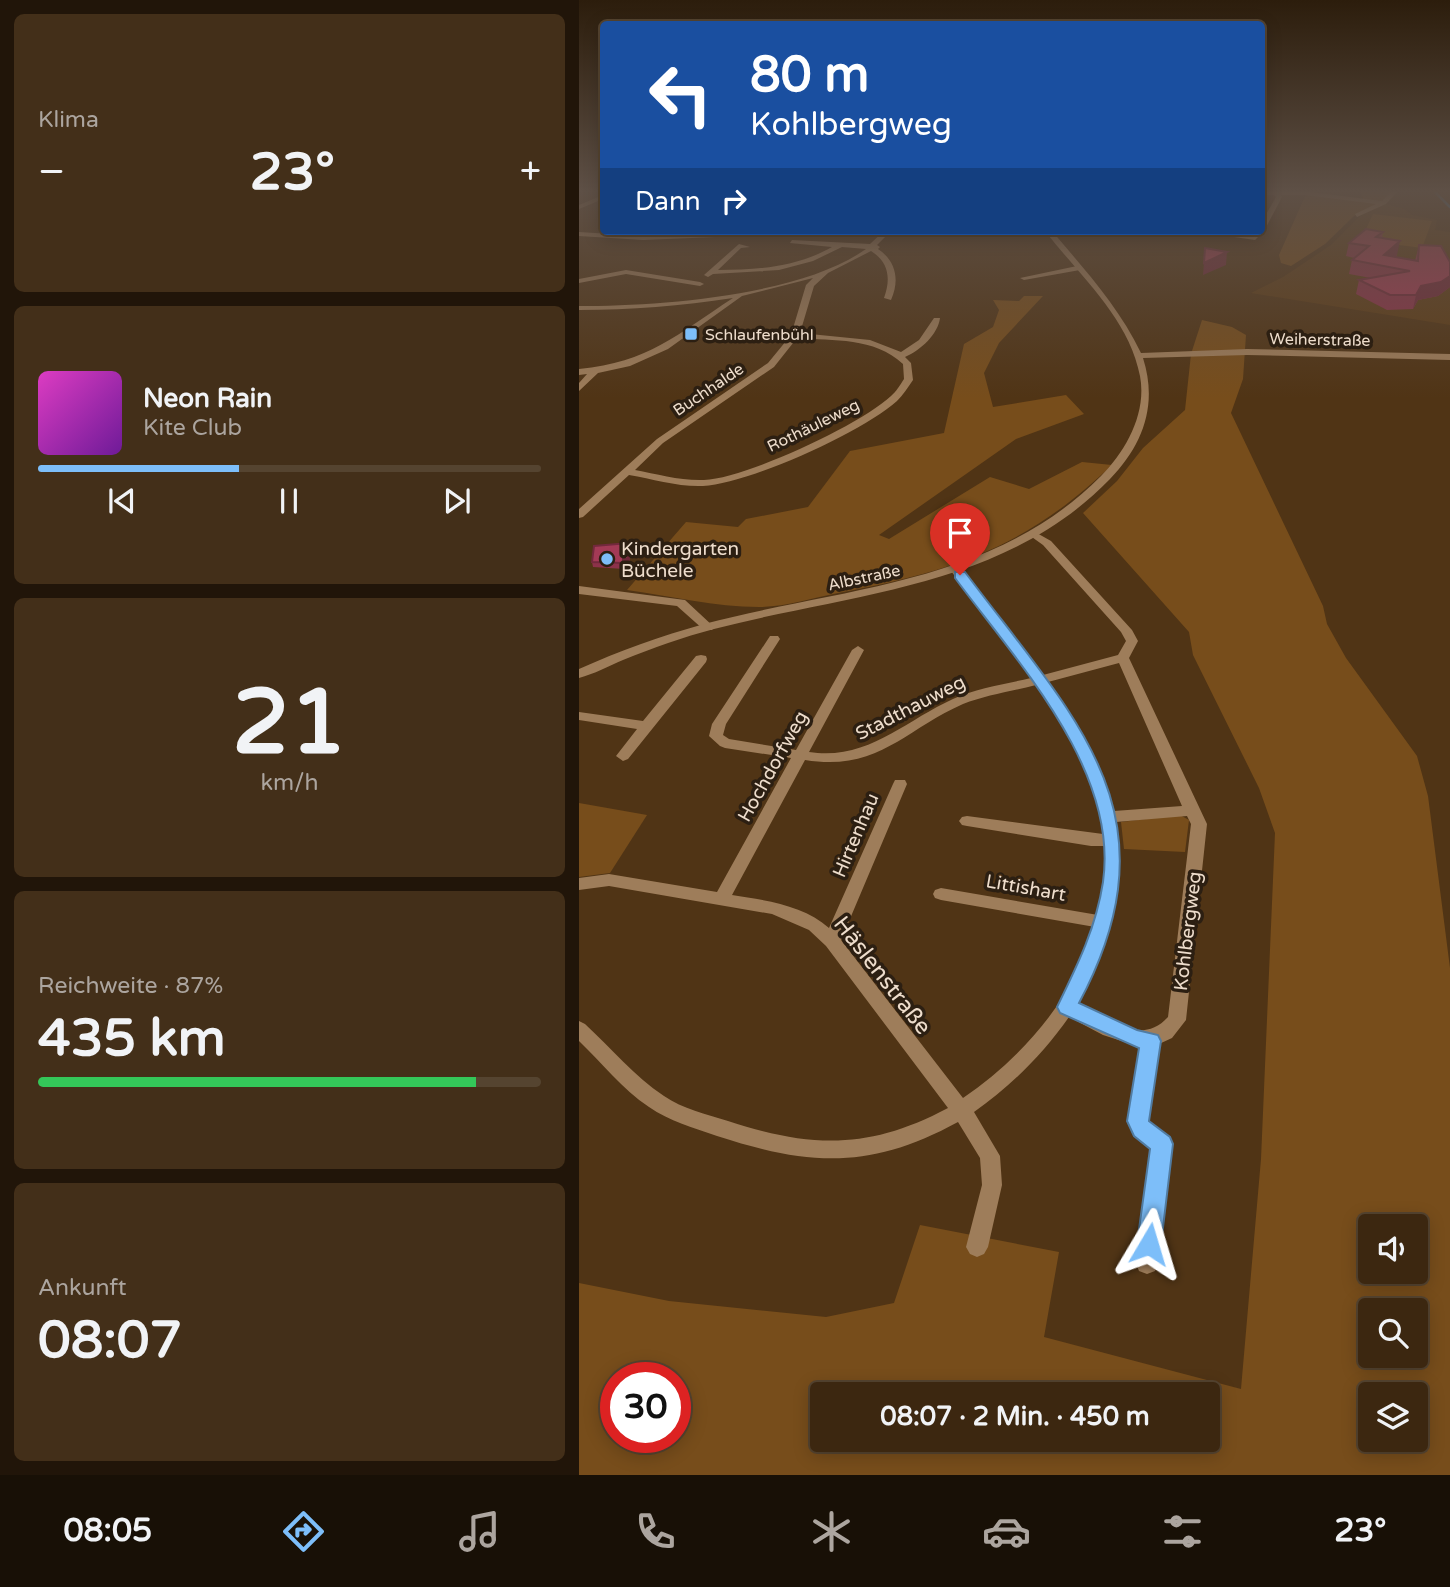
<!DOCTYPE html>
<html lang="de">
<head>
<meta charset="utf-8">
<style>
  :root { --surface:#3c2710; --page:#432f19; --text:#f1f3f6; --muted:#aca59f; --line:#554430; --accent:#7dbef9 }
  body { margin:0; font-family:"Varela Round",sans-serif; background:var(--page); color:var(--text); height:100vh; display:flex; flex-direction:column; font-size:26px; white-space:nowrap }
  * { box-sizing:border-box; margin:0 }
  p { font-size:23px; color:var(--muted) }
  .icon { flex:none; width:38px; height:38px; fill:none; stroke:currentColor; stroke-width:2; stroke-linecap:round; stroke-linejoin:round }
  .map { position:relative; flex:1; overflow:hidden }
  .drawer { display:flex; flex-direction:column; gap:14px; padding:14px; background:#211509; width:579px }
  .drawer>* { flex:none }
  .top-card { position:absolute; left:21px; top:21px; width:665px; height:214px; border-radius:7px; box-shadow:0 4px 18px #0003,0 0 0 2px var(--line); background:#1a4fa0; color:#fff; overflow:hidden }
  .controls { position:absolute; left:779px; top:1214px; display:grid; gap:14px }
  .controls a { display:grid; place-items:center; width:70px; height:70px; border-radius:7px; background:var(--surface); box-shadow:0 4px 18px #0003,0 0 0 2px var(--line); font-size:35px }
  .speed { position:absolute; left:21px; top:1362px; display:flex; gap:14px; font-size:35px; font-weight:700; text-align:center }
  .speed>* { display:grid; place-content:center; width:91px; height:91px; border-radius:50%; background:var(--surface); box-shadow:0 4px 18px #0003,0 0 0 2px var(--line); line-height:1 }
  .speed .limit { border:10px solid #d22; background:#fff; color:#111 }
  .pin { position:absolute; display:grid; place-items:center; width:60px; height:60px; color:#fff; margin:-72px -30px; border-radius:50% 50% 50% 0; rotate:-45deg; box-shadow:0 0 7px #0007 }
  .pin .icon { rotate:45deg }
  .me { position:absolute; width:77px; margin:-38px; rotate:7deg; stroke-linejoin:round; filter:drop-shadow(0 0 5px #0008) }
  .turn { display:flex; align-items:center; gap:24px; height:147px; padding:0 35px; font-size:32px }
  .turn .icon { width:91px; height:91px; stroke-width:2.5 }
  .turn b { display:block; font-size:49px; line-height:60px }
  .then { display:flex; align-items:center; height:66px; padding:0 35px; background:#0003; gap:14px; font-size:26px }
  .big { font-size:52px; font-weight:800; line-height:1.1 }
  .drawer .widget { flex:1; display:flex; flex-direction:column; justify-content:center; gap:10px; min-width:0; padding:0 24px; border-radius:10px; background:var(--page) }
  .drawer .dial { align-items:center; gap:0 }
  .dial b { font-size:91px; line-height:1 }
  .song { display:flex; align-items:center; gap:21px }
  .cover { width:84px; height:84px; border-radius:10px; background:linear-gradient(135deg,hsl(310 70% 55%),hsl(280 70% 35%)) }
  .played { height:7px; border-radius:4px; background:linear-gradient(90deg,var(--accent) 40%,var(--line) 40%) }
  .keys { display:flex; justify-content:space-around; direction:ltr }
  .heat { display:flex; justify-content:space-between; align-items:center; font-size:38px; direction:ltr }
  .charge { height:10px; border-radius:5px; background:linear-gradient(90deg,#34c759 87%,var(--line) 0) }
  .trip { position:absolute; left:231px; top:1382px; width:410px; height:70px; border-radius:7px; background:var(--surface); box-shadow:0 4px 18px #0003,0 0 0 2px var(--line); font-weight:800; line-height:70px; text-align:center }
  .tab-bar { display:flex; height:112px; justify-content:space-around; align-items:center; background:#181006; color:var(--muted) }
  .tab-bar .icon { width:49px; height:49px }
  .tab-bar .active { color:var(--accent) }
  .tab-bar b { font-size:32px; color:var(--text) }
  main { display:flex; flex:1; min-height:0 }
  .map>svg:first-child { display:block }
</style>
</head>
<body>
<main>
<section class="drawer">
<div class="widget"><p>Klima</p>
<div class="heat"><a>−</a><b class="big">23°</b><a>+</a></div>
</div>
<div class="widget">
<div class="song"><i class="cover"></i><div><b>Neon Rain</b><p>Kite Club</p></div></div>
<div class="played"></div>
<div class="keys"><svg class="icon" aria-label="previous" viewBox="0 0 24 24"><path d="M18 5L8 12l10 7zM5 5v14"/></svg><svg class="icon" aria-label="pause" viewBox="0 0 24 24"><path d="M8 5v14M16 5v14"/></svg><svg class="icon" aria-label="next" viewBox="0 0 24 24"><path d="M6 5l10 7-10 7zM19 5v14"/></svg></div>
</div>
<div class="widget dial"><b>21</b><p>km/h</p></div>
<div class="widget"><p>Reichweite · 87%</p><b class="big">435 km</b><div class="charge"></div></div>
<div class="widget"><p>Ankunft</p><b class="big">08:07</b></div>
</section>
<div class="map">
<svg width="871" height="1475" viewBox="0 0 871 1475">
  <rect width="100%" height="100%" fill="#503415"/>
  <polygon fill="#5d3c16" points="807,204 825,209 833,215 858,220 856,230 871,232 871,325 672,293 704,277 752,245 781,216"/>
  <g fill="#774d1b" fill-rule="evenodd">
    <polygon points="782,192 813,192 802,204 775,216 746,244 712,266 702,263 700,255 727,194 785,201"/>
    <polygon points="794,214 853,221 843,248 782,240"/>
    <path d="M445 296H464L420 343 405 373 414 407 487 395 505 414 437 439 300 535 310 539 411 477 450 489 503 462 533 465C446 548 375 571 259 593 234 598 206 607 180 607 136 607 92 596 48 590L107 522 159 527 167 519 229 507 271 451 365 433 385 344 414 327 420 310 414 300 440 301Z"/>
    <path d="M623 320 653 327 667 335 664 379 652 413 744 606 748 624 767 658 838 756 849 796 871 968V1475H0V1283L90 1301 247 1317 315 1303 341 1225 480 1252 465 1337 662 1389 682 1159 696 833 680 788 614 655 610 632 504 513 538 481 564 448 606 410 612 354ZM791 1227H836V1272H791ZM791 1311H836V1356H791ZM37 1377H96V1437H37ZM243 1395H628V1440H243ZM791 1395H836V1440H791Z"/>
    <polygon points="0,803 68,815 31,873 0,877"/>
    <polygon points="601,815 610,820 606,852 545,849 542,822"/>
  </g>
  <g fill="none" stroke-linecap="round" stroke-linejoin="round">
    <polyline stroke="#2a88d2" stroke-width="2.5" points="856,192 871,207"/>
    <g fill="#9e7d5a" fill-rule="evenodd">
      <polygon points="682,192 731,192 803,201 812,192 818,192 807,204 778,217 776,214 797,204 726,195 702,195 703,197 685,231 676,240 620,232 631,231 672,237 678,231 682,231 682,223 697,197 695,195 682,195"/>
      <polygon points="24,195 24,199 0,209 0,205"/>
      <path d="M305 231H312L298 245 301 247 299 249C317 261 321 280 312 300L305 298C312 279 310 262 292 251L249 273 235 286 221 333 291 340 322 352 340 340 355 318H361C359 334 342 350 326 357L332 363 334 380C329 387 324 395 318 401 284 432 169 484 124 486 99 487 74 479 50 475L4 517 0 518V509L78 439 189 363 212 335 227 285 234 278 163 296 89 349 51 366 19 373 0 391V383L8 374 0 375V369C70 362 97 335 154 298 102 306 52 310 0 310V306C80 306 221 296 287 249L263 247 234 261 200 270 134 274 129 277 125 275 160 244 171 247 162 248 139 270C179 270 218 267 253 247L211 243 213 240 291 244ZM218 338C255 341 295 337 324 364L325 379C321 385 317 392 312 396 281 425 167 478 125 480 102 481 78 474 56 470L84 443 195 367Z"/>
      <polygon points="498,266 501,266 501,270 445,280 441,278"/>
      <polygon points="47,270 121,282 125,284 121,286 47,274 0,283 0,279"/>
      <path d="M456 532 472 541 553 630 559 641 550 658 628 824 607 1020 593 1038 580 1044 569 1120 590 1138 593 1144 579 1263 576 1271 568 1274 560 1271 557 1263 573 1148 556 1135 549 1121 561 1047 524 1035 490 1017C464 1054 432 1086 395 1112L421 1156 423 1185 409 1247 405 1254 398 1257 391 1254 387 1247 403 1185 401 1158 379 1122C291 1170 231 1166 138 1136 115 1128 90 1121 70 1107 43 1089 23 1063 0 1041V1021L6 1024C32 1048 55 1076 85 1096 104 1109 127 1114 149 1121 232 1148 290 1150 369 1108L247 946 230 930 193 914 30 886 0 890V878L30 874 138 892 212 758 146 748 141 746 130 736 133 724 191 636H199L201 639 147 724 144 735 150 739 217 750 273 650 279 646 285 650 230 752C289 761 325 721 374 699 398 688 427 684 452 678L372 571V567H380L387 574 464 675 539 655 547 641 542 632 464 545 450 535ZM540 663 603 806 535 811C521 763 498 722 469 682ZM457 685C490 731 515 778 524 834L388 816 383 817 380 821 383 825 388 826 512 846H526L525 888 519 915 362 888 356 890 354 894 356 898 362 900 516 927C496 997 444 1057 384 1098L262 940 328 784 326 780H316L314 784 250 928C225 905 185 900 153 895L226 760C299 772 325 730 384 704 407 695 434 691 457 685ZM608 816 612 824 589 1017C562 1047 527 1019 498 1004 531 947 549 887 537 822Z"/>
      <polygon points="0,586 106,600 135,627 133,630 125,630 98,606 0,594"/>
      <polygon points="122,655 127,656 128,659 127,662 49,759 44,761 37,756 58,729 0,720 0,712 64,721 117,656"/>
    </g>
    <g fill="#9e7d5a" fill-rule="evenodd">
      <polygon points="181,231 233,231 230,233 64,240 0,236 0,232 64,236"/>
      <path d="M466 231H473C506 270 540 307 562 353L668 349 871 354V360L668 355 564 358C579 405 564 445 531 479 426 588 272 593 135 629 104 637 74 648 44 660 30 666 15 674 0 678V669C40 651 82 636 125 624 264 587 414 585 522 476 547 451 568 413 561 376 550 318 500 275 466 231Z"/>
    </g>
  </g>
  <g fill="#8c324a">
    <polygon points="804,232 803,238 818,255 816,257 836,261 840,245 871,262 871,287 859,296 839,300 834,309 808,310 777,294 780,280 792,278 770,274 773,260 775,258 767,256 770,243"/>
    <polygon points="52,548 50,564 45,565 45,569 14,567 13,562"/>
  </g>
  <g fill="#72293c">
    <polygon points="821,241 818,255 805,266 805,255"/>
    <polygon points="648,252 647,265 624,275 625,263"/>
    <polygon points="871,276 871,287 859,296 839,300 834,309 837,295 842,286"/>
    <polygon points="50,543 52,548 50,564 45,565 45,569 44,559"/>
  </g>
  <g fill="#a33a56" stroke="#72293c" stroke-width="2">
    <polygon points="787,229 804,232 797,237 821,241 805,255 839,261 840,245 862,246 871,262 871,276 862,282 842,286 837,295 811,295 780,280 831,271 773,260 790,246 770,243"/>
    <polygon points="626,248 648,252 625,263"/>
    <polygon points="50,543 49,559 44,559 44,563 13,562 15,546"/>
  </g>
  <linearGradient id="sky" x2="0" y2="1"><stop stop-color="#2c1d0c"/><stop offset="0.48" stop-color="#5e5046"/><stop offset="1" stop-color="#5e5046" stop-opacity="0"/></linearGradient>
  <rect width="871" height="398" fill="url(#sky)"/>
  <path fill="#7dbef9" stroke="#517ca2" stroke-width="2" d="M376 572H386C496 719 601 813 500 1003L558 1030 579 1035 582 1041 570 1121 591 1137 594 1144 582 1244 579 1252 570 1256 562 1252 558 1244 571 1149 555 1136 548 1121 560 1048 481 1013 478 1007C498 966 517 928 524 882 540 770 438 662 376 578Z"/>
  <g fill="#7dbef9" stroke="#2c1f12" stroke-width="2.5">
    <rect x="105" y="327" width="14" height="14" rx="3.5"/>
    <circle cx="28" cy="559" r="7"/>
  </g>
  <g text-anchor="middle" stroke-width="7" stroke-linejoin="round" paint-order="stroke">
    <g font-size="16" fill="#edc" stroke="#2c1f12" text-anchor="start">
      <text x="126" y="340">Schlaufenbühl</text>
    </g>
    <g font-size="16" fill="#edc" stroke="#2c1f12">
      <text transform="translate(741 339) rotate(1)" y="6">Weiherstraße</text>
      <text transform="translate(129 389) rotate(-34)" y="6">Buchhalde</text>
      <text transform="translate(234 425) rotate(-26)" y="6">Rothäuleweg</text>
      <text transform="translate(285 577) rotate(-12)" y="6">Albstraße</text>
    </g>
    <g font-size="19" fill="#edc" stroke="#2c1f12" text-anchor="start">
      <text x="42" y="555">Kindergarten<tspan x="42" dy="22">Büchele</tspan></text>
    </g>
    <g font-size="19" fill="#edc" stroke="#2c1f12">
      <text transform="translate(331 707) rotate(-27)" y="7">Stadthauweg</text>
      <text transform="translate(193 766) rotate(-61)" y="7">Hochdorfweg</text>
      <text transform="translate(276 835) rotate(-67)" y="7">Hirtenhau</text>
      <text transform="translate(447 887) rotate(10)" y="7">Littishart</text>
      <text transform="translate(608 931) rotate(-83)" y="7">Kohlbergweg</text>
    </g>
    <g font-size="23" fill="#edc" stroke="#2c1f12">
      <text transform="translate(304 975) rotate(52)" y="8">Häslenstraße</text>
    </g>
  </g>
</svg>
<div class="controls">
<a><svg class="icon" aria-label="sound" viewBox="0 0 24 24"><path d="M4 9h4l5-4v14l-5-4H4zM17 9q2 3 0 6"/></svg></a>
<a><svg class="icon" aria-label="search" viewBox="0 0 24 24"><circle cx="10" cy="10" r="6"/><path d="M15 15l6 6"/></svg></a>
<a><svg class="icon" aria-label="layers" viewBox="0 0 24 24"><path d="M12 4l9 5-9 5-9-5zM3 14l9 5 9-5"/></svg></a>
</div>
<div class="speed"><div class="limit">30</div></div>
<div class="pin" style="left:381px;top:575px;background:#d93025"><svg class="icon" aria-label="arrive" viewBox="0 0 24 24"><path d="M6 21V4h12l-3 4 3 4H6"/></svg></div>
<svg class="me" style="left:570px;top:1244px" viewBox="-20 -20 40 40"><path d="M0-17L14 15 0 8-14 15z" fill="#7dbef9" stroke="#fff" stroke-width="4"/></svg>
<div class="trip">08:07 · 2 Min. · 450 m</div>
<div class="top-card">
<div class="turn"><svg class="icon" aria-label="left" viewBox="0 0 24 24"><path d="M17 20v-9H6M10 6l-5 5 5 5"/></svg><div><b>80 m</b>Kohlbergweg</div></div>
<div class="then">Dann<svg class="icon" aria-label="right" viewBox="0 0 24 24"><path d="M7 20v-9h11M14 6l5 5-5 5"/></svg></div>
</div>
</div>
</main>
<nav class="tab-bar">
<b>08:05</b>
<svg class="icon active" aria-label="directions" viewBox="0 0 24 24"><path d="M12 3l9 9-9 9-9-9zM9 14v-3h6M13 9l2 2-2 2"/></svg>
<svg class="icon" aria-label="music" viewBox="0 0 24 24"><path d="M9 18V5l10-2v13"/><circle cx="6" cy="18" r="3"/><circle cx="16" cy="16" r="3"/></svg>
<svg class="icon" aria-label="phone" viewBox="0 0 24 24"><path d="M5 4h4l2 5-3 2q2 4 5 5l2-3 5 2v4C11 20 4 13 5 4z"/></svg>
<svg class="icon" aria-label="climate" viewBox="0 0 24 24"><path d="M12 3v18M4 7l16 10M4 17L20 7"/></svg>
<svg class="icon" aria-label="car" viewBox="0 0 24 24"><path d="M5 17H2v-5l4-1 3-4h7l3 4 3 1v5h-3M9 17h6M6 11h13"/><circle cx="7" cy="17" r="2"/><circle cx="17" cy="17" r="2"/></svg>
<svg class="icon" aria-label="filters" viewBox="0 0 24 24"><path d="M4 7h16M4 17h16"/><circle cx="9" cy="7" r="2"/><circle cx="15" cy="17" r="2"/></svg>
<b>23°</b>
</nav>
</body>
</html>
